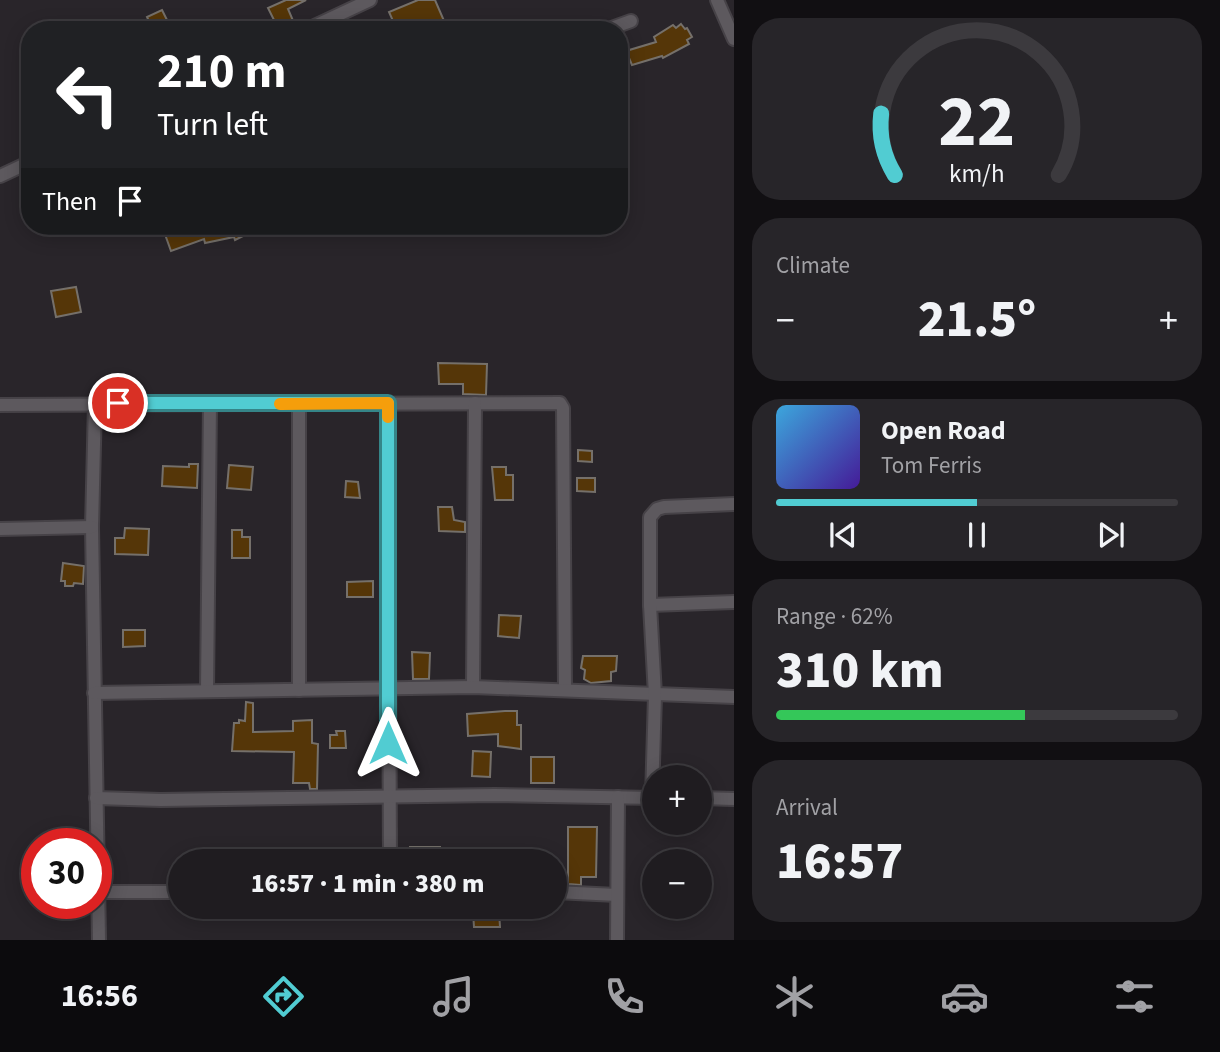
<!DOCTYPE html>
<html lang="en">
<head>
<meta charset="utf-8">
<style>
  :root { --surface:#1f1c20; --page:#272529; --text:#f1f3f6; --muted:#a1a1a5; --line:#3c3a3e; --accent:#51ccd2 }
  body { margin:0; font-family:"Source Sans 3",sans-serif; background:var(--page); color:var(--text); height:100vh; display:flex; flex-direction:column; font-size:26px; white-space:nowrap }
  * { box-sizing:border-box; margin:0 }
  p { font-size:23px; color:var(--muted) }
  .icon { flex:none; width:38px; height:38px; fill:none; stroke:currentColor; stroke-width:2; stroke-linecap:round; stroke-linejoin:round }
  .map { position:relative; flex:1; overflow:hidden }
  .panel { display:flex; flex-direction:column; gap:18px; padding:18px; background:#110f12; width:486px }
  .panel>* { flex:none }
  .guide { position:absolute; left:21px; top:21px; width:607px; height:214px; border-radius:28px; box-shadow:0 4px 18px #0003,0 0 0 2px var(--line); background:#202124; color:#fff; overflow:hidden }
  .tools { position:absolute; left:642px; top:765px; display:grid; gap:14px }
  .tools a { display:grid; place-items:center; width:70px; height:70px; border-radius:50%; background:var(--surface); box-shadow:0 4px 18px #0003,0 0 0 2px var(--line); font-size:35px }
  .speed { position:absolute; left:21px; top:828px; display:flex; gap:14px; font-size:35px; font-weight:700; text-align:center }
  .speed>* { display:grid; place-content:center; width:91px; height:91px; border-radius:50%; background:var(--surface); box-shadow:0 4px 18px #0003,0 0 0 2px var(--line); line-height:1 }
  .speed .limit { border:10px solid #d22; background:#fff; color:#111 }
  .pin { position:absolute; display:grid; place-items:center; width:60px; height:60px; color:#fff; margin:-30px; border:4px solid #fff; border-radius:50%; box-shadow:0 2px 7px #0007 }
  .me { position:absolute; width:77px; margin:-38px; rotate:0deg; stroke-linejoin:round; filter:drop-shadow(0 0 5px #0008) }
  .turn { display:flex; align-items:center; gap:24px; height:147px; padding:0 21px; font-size:32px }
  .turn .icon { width:91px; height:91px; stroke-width:2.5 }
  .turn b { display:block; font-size:49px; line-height:60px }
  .then { display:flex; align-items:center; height:66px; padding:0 21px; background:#0003; gap:14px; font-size:26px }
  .big { font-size:52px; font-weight:800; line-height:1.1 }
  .panel .tile { flex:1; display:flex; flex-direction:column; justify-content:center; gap:10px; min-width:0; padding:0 24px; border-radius:28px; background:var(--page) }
  .panel .dial { align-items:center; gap:0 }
  .dial svg { height:182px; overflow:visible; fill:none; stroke:var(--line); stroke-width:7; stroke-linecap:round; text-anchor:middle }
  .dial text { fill:var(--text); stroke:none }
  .song { display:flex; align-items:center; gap:21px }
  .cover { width:84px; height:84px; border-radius:10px; background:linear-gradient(135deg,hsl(200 70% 55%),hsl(260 70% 35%)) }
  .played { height:7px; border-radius:4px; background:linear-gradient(90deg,var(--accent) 50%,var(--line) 50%) }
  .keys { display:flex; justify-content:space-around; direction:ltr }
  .heat { display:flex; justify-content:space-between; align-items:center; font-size:38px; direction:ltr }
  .charge { height:10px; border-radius:5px; background:linear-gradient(90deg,#34c759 62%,var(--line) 0) }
  .trip { position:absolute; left:168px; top:849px; width:399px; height:70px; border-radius:35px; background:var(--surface); box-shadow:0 4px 18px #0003,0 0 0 2px var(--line); font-weight:800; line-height:70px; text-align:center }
  .tabs { display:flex; height:112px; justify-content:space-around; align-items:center; background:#0c0b0d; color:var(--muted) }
  .tabs .icon { width:49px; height:49px }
  .tabs .on { color:var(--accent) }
  .tabs b { font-size:32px; color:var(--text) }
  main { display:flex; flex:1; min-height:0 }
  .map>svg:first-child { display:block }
</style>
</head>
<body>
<main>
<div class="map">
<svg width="734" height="940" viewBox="0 0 734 940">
  <rect width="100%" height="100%" fill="#29252a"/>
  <g fill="#553608" stroke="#75706a" stroke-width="2">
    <polygon points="286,0 306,0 288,9 297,30 279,30 268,8"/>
    <polygon points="418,0 435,0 448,30 434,30 433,25 422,30 397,30 389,12"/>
    <polygon points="162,10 172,30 153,30 147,17"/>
    <polygon points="681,24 685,29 687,28 692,37 687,40 689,44 663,58 662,56 632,65 626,51 656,42 654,37 673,25 676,28"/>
    <polygon points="162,226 184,226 187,235 212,228 211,226 237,226 243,236 235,240 234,237 205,243 204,239 171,251"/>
    <polygon points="76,287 81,312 56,317 51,291"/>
    <polygon points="438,363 487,364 486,395 463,394 463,384 439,384"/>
    <polygon points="578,450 592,451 592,462 578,461"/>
    <polygon points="189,464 198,464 197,488 162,486 163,466 189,467"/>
    <polygon points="229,465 253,467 251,490 227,488"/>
    <polygon points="492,467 506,467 506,475 513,475 513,500 495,500"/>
    <polygon points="577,478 595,478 595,492 577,491"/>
    <polygon points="346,481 358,482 360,498 345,497"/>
    <polygon points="438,507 452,507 454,520 465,522 465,532 439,531"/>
    <polygon points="125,528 149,529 148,555 115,554 115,538 124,538"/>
    <polygon points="232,530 242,530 242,537 250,537 250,558 232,558"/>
    <polygon points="63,563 84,566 83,584 74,583 73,586 65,586 65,581 61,581"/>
    <polygon points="373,581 373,597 347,597 347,582"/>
    <polygon points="499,615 521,616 519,638 498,636"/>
    <polygon points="123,630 145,630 145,646 123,647"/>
    <polygon points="412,652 430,653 429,679 413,679"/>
    <polygon points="583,656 617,656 616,671 611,672 611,681 591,683 584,679 585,670 581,668"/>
    <polygon points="246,702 253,703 253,732 293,731 293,721 312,720 312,743 318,744 317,789 310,789 309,783 293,783 294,752 232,751 234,723 239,723 239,720 245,721"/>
    <polygon points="505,711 517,711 517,725 521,725 521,749 498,746 498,734 468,736 467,714"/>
    <polygon points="336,731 345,731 346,748 330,748 330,735 337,735"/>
    <polygon points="473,751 491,752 490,777 472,776"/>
    <rect x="531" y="757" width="23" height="26"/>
    <polygon points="568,827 597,827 596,877 581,877 581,885 568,884"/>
    <rect x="410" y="847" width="30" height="14"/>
    <polygon points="499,911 500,927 474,927 473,912"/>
  </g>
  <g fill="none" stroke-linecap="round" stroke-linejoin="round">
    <g stroke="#464247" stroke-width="16">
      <g id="minor">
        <polyline points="717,0 734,39"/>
        <polyline points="306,30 370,0"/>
        <polyline points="606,30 631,21"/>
        <polyline points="0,176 30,162"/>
        <polyline points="95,403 92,527 99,940"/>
        <polyline points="388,403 390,861"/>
        <polyline points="299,404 299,690"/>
        <polyline points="0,405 560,403 563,408 565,689"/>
        <polyline points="0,529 92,527"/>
        <polyline points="650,605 734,602"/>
        <polyline points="473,687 475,403"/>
        <polyline points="207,690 210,403"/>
        <polyline points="94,693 473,687 734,697"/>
        <polyline points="96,798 161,800 495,795 654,798"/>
        <polyline points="652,798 655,695 650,605 650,517 657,509 664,507 734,504"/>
        <polyline points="700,798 734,799"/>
        <polyline points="98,892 180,892"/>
        <polyline points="555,892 617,895"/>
        <polyline points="617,940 618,797"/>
      </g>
    </g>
    <use href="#minor" stroke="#5d595e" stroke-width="12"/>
  </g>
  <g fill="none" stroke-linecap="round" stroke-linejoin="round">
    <g stroke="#358588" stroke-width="18">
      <polyline id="route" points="118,403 388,403 388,743"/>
    </g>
    <use href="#route" stroke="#51ccd2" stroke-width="12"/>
    <polyline stroke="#f59e0b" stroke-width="12" points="280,404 388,403 388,417"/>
  </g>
</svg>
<div class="tools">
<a>+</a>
<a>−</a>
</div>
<div class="speed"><div class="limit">30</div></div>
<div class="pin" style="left:118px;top:403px;background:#d93025"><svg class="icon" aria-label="arrive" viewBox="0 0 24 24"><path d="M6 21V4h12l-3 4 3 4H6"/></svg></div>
<svg class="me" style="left:388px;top:743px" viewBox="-20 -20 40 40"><path d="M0-17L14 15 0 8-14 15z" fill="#51ccd2" stroke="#fff" stroke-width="4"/></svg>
<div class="trip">16:57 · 1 min · 380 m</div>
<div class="guide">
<div class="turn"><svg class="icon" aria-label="left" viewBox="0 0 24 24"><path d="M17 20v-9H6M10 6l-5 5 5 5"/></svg><div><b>210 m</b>Turn left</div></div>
<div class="then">Then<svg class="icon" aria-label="arrive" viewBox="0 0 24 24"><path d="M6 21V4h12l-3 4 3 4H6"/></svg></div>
</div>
</div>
<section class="panel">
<div class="tile dial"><svg viewBox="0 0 100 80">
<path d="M14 69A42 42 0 1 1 86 69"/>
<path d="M14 69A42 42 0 0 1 8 42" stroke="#51ccd2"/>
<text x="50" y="56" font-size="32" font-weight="700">22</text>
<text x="50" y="72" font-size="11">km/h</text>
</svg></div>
<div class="tile"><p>Climate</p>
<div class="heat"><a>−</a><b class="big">21.5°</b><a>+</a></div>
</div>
<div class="tile">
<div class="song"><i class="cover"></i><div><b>Open Road</b><p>Tom Ferris</p></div></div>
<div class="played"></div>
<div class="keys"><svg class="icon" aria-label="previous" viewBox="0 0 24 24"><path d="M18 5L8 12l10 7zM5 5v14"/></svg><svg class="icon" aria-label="pause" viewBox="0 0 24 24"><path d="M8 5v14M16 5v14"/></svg><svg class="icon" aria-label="next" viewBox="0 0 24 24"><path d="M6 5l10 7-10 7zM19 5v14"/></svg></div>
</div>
<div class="tile"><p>Range · 62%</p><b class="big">310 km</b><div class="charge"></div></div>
<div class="tile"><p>Arrival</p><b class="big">16:57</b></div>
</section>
</main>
<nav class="tabs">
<b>16:56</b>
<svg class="icon on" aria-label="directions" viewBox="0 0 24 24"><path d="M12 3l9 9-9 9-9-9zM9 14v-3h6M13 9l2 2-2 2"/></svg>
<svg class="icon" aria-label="music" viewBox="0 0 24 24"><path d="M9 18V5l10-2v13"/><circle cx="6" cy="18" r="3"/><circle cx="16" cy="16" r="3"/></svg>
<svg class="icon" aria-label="phone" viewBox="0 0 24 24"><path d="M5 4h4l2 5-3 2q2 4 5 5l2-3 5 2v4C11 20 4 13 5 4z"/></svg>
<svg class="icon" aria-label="climate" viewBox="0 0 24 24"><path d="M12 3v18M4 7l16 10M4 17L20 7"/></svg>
<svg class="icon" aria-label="car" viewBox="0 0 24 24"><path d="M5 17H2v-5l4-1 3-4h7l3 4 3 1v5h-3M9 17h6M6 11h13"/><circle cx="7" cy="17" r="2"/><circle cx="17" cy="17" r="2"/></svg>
<svg class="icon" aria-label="filters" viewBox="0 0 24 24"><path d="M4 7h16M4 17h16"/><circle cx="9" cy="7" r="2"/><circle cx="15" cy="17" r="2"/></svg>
</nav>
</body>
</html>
